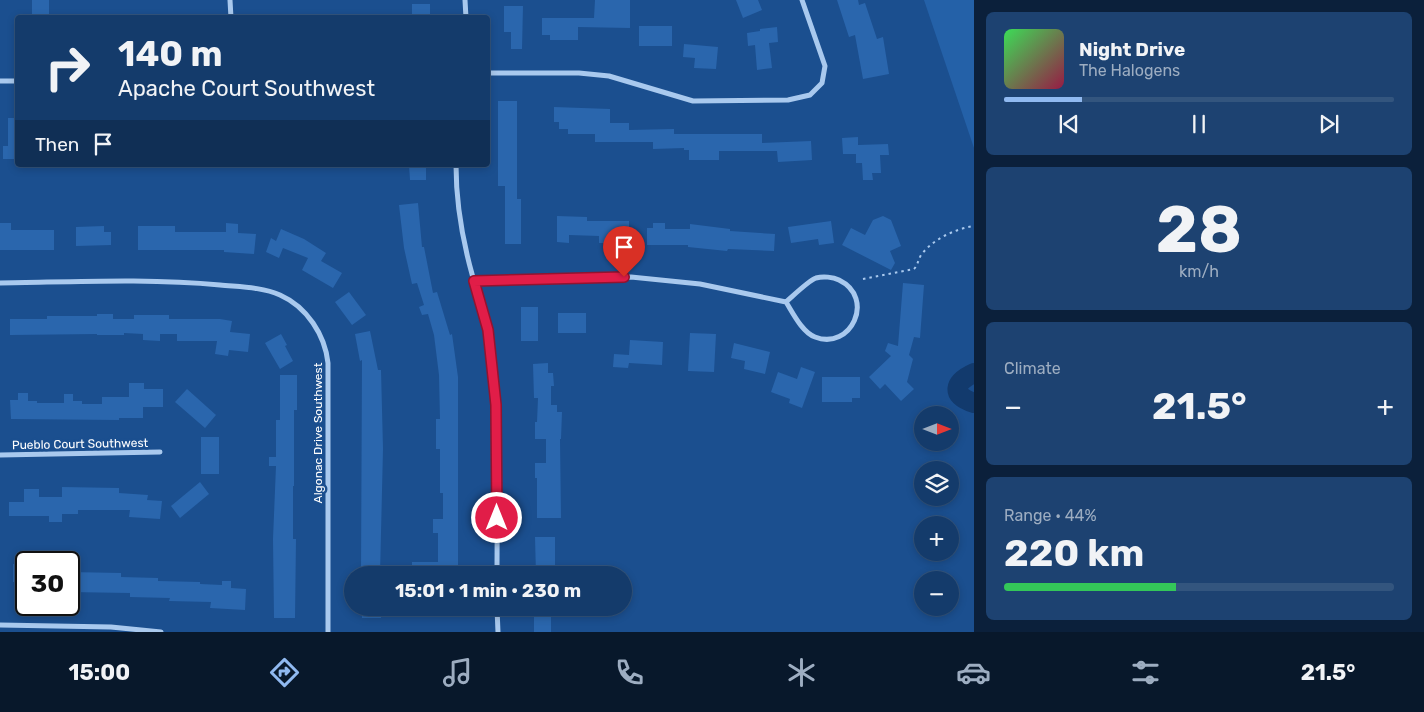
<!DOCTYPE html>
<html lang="en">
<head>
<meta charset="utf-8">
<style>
  :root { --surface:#143b6b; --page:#1d4271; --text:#f1f3f6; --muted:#9dadc1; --line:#33557e; --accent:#90b9f0 }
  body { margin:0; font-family:Rubik,sans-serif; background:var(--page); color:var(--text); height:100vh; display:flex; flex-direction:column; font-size:19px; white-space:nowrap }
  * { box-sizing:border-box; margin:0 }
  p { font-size:16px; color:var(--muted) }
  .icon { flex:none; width:28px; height:28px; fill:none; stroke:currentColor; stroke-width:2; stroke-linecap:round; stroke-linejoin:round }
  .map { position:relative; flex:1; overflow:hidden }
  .drawer { display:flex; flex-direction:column; gap:12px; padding:12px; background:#0b203b; width:450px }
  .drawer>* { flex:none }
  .hud { position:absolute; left:15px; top:15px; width:475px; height:152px; border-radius:5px; box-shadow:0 2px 8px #0003,0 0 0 1px var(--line); background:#143b6b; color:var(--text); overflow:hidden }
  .needle { width:32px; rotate:90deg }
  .buttons { position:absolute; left:914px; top:406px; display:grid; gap:10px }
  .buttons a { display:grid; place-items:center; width:45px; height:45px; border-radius:50%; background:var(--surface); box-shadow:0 2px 8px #0003,0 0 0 1px var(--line); font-size:25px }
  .speed { position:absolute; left:15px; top:551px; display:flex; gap:10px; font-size:25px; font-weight:700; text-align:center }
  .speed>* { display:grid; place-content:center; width:65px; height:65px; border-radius:50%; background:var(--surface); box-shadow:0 2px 8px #0003,0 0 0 1px var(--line); line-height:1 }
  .speed .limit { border:2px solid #111; border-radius:8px; background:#fff; color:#111 }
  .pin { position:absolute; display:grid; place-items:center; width:42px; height:42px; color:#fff; margin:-51px -21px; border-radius:50% 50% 50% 0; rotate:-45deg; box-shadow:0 0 5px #0007 }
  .pin .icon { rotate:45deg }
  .me { position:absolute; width:55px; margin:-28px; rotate:0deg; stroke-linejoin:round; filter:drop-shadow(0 0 4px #0008) }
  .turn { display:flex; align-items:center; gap:18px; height:105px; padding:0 20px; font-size:22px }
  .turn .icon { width:65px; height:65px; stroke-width:2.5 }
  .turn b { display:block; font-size:35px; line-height:42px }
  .then { display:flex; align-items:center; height:48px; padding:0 20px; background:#0003; gap:10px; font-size:19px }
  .big { font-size:38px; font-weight:700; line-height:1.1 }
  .drawer .widget { flex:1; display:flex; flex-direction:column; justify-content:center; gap:8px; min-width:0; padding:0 18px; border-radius:8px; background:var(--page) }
  .drawer .dial { align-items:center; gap:0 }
  .dial b { font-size:65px; line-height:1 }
  .song { display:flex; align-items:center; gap:15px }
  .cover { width:60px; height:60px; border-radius:8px; background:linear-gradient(135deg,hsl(130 70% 55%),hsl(340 70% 35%)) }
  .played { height:5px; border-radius:2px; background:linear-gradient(90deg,var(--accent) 20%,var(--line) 20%) }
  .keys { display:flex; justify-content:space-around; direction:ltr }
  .heat { display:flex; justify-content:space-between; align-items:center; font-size:28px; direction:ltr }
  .charge { height:8px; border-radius:4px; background:linear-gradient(90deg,#34c759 44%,var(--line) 0) }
  .trip { position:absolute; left:344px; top:566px; width:288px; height:50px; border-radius:25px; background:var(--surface); box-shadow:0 2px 8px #0003,0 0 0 1px var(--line); font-weight:700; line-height:50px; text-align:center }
  .dock { display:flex; height:80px; justify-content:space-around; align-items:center; background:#08182b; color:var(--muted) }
  .dock .icon { width:35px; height:35px }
  .dock .active { color:var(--accent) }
  .dock b { font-size:22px; color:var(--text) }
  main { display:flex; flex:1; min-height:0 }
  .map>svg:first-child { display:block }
</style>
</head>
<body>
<main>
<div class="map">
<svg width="974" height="632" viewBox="0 0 974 632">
  <rect width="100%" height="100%" fill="#1b4f8f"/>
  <polygon fill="#2461a8" points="924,0 974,0 974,148"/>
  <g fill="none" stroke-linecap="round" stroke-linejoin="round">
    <path stroke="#123a6d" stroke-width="20" d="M974 373C954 382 950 395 974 403"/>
  </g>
  <g fill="#2a66ad">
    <polygon points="32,0 49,0 49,18 32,16"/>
    <polygon points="595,0 630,0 630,28 578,27 578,40 550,40 550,35 542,35 542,18 594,18"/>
    <polygon points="736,0 758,0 762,10 743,18"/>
    <polygon points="837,0 858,0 859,5 865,3 877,39 883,37 889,74 863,79 855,35 849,37"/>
    <rect x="412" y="4" width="18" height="14"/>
    <polygon points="504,6 523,6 522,49 511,49 511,32 504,32"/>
    <rect x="639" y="26" width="33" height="20"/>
    <polygon points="777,27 778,42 769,43 772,68 757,70 755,45 748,46 747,33 760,31 760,29"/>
    <polygon points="684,44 718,47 716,69 694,68 695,58 683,57"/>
    <polygon points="498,101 517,101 517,199 521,199 521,244 505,244 505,186 498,186"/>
    <polygon points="554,107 610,109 610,123 629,123 629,130 674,129 674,134 762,134 762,143 811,141 812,160 778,162 777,151 719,151 719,160 689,160 689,150 684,150 684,148 653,149 653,142 595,142 595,134 568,134 568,129 559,129 559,122 554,122"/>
    <polygon points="8,118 18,118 17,159 3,159 3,146 8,146"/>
    <polygon points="858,137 858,145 888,144 889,155 880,155 881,173 872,173 873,180 863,180 862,163 856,163 856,154 843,154 842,138"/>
    <polygon points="409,165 426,165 426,180 410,180"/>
    <polygon points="418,203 422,247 424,247 433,293 437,292 450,335 452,334 458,377 458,572 427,572 427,575 412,575 412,562 438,562 438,533 433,533 433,519 443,519 443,493 440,493 440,449 436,449 436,419 440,419 439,375 434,335 428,314 422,315 419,307 424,305 417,283 412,284 404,248 399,205"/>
    <polygon points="557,216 587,217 587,221 629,221 629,243 599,243 599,236 569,235 569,243 557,242"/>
    <polygon points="883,216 891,220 901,246 890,251 895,263 891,270 842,245 851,228 865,235 873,220"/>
    <polygon points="831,221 834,243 819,245 818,239 791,243 788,227"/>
    <polygon points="0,223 11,223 11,230 54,230 54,250 0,250"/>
    <polygon points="226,223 238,224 238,233 256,234 254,254 224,252 224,250 138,250 138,226 175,226 175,232 226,232"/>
    <polygon points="653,223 665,223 665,229 690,229 690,224 730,229 730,231 775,234 774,251 728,249 727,251 688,247 688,245 647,245 647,228 653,228"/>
    <polygon points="104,226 104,232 111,232 111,245 76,246 76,227"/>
    <polygon points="281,229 304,239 326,253 321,261 342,273 333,288 302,270 308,258 283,248 279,258 266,252 271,238 276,241"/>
    <polygon points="903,283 924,285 920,338 914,337 909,355 913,359 907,382 914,389 901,401 885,384 880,389 869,377 891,356 885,351 888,343 898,346"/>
    <polygon points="349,292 366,315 352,325 335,302"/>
    <rect x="521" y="307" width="17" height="34"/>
    <rect x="558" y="313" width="28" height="20"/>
    <polygon points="97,314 113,314 113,319 134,319 134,315 169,315 169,319 220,319 232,321 230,332 250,334 248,352 229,350 228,356 215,354 217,341 177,341 177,334 160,334 160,341 143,340 143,334 124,333 124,335 97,335 97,334 10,335 10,319 47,319 47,316 97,316"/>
    <polygon points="370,331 378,370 381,370 383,449 380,575 361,575 362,360 360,361 355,334"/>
    <polygon points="690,333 716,334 714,372 688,371"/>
    <polygon points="281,334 287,345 285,346 293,361 280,369 265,343"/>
    <polygon points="630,340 663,342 662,365 629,363 628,368 613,367 614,354 629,355"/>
    <polygon points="734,343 770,352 765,374 744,369 745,361 731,358"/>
    <polygon points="548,363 548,373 553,373 554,386 551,386 551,405 557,405 557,412 562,412 561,439 560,439 561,518 537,518 537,478 535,478 535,463 546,463 546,439 535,439 535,422 537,422 538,398 534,398 533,364"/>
    <polygon points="801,367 815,372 802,408 789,403 790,399 771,392 778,372 797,379"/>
    <polygon points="280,375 297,375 297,410 294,410 294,486 293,486 293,539 296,539 295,618 274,618 273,539 276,466 269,466 269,457 276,457 276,420 280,420"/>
    <polygon points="822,377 860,377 860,398 852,398 852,402 822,402"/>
    <polygon points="129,383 144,383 144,389 163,389 163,407 143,407 143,418 119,418 119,420 11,419 10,400 18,400 18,393 28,393 28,401 37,401 37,403 64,403 64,394 73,394 73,401 82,401 82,404 102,404 102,397 129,397"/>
    <polygon points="187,389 216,415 205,428 175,402"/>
    <rect x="201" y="437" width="18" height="37"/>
    <polygon points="200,482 209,494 180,518 171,506"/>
    <polygon points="62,487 119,488 119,493 148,495 147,500 162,501 160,519 129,517 130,510 78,510 78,514 62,514 62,522 49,522 49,516 9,516 9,502 24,502 24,489 39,489 39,497 62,497"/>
    <polygon points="535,537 555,537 555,575 536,575"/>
    <rect x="13" y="564" width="13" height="18"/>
    <polygon points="69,572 121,573 121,577 158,578 158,581 200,582 200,584 222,585 222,581 231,581 231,588 246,589 245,610 210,608 211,602 169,601 170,598 130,597 130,593 69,592"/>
    <rect x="362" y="608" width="19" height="10"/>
    <polygon points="437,608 459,608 459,616 437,617"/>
    <rect x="534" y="614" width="17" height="18"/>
  </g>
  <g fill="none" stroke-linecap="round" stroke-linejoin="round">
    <path stroke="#a9c9ee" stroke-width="2" stroke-dasharray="2.5 4" stroke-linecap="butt" d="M863 279 914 269C918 265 918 260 921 255 933 239 955 229 974 226"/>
    <g stroke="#a9c9ee" stroke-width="5">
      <polyline points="230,0 231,18"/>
      <polyline points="465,0 466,18"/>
      <polyline points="488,73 579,73 609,76 693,101 788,100 810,95 822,83 825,66 802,0"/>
      <polyline points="0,81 18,81"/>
      <path d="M456 165C456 202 462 238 472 274 477 293 486 313 489 332 500 412 497 494 497 575"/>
      <path d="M474 281 631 277 700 284 786 302C793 313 802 332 815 337 851 351 876 298 839 280 833 277 823 276 816 278 808 281 793 296 786 302"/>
      <path d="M0 283C73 282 147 278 220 285 240 287 262 287 280 295 307 307 325 335 328 363V632"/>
      <polyline points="0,455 160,452"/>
      <polyline points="497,608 498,632"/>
      <polyline points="0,625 111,627 161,632"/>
    </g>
  </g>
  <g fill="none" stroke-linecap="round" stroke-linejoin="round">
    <g stroke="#92132f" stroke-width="12">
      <polyline id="route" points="497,518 496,405 488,330 474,281 624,277"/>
    </g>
    <use href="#route" stroke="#e11d48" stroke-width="9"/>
  </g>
  <g text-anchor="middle" stroke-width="5" stroke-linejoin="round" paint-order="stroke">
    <g font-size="12" fill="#fff" stroke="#1b4f8f">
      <text transform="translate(318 433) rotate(-90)" y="4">Algonac Drive Southwest</text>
      <text transform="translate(80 444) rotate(-1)" y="4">Pueblo Court Southwest</text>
    </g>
  </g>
</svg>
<div class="buttons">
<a><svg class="needle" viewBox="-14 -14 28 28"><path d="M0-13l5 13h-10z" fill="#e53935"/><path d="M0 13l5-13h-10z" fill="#9dadc1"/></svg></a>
<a><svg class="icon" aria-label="layers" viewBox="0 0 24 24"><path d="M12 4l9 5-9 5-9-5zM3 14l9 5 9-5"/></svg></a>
<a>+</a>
<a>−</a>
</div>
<div class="speed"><div class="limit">30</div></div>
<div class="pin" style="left:624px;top:277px;background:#d93025"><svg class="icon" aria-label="arrive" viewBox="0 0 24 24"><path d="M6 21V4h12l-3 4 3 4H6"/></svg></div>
<svg class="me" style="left:497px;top:518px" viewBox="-20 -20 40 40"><circle r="17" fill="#e11d48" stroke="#fff" stroke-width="3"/><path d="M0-11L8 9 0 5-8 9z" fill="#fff"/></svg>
<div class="trip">15:01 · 1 min · 230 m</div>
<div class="hud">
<div class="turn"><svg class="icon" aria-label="right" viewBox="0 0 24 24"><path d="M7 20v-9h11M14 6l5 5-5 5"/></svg><div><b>140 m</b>Apache Court Southwest</div></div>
<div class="then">Then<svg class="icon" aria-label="arrive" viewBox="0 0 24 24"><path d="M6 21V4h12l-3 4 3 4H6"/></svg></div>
</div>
</div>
<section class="drawer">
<div class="widget">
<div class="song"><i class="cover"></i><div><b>Night Drive</b><p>The Halogens</p></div></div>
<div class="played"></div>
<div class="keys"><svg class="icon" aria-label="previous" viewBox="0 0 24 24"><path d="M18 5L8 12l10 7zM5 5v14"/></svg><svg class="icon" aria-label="pause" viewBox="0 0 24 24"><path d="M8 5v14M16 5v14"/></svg><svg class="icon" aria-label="next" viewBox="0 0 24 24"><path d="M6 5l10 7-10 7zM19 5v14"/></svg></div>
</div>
<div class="widget dial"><b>28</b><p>km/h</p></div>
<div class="widget"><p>Climate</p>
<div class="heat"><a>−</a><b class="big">21.5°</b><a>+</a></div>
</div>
<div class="widget"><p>Range · 44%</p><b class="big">220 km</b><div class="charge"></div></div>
</section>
</main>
<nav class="dock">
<b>15:00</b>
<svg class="icon active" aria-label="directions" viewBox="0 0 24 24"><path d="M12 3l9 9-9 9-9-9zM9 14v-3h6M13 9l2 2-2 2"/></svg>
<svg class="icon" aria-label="music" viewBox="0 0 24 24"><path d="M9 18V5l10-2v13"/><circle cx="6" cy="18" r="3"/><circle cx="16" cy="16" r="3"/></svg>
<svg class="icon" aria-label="phone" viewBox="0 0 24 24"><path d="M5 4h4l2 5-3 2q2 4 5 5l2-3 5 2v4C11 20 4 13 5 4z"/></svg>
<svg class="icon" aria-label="climate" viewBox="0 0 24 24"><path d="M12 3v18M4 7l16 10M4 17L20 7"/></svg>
<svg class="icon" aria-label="car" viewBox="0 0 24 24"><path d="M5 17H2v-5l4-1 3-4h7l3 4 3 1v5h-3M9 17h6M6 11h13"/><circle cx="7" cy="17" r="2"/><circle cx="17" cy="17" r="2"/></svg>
<svg class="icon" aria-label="filters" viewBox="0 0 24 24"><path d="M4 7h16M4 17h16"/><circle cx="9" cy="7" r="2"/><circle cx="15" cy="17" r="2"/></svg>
<b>21.5°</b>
</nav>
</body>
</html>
